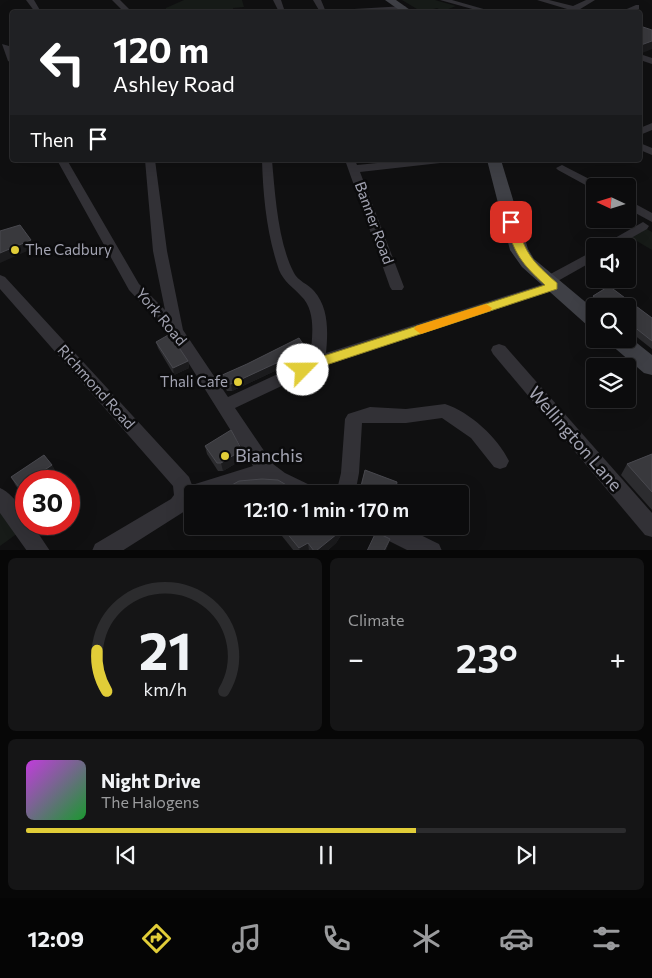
<!DOCTYPE html>
<html lang="en">
<head>
<meta charset="utf-8">
<style>
  :root { --surface:#0c0c0d; --page:#151516; --text:#f1f3f6; --muted:#9a9b9d; --line:#2c2c2e; --accent:#e1cd38 }
  body { margin:0; font-family:Commissioner,sans-serif; background:var(--page); color:var(--text); height:100vh; display:flex; flex-direction:column; font-size:19px; white-space:nowrap }
  * { box-sizing:border-box; margin:0 }
  p { font-size:16px; color:var(--muted) }
  .icon { flex:none; width:28px; height:28px; fill:none; stroke:currentColor; stroke-width:2; stroke-linecap:round; stroke-linejoin:round }
  .map { position:relative; height:550px; overflow:hidden }
  .drawer { display:flex; flex-direction:column; gap:8px; padding:8px; background:#070707; flex:1 }
  .drawer>* { flex:none }
  .banner { position:absolute; left:10px; top:10px; width:632px; height:152px; border-radius:5px; box-shadow:0 5px 20px #0002,0 0 0 1px var(--line); background:#202124; color:#fff; overflow:hidden }
  .needle { width:32px; rotate:274deg }
  .fabs { position:absolute; left:586px; top:178px; display:grid; gap:10px }
  .fabs a { display:grid; place-items:center; width:50px; height:50px; border-radius:5px; background:var(--surface); box-shadow:0 5px 20px #0002,0 0 0 1px var(--line); font-size:25px }
  .speed { position:absolute; left:15px; top:470px; display:flex; gap:10px; font-size:25px; font-weight:700; text-align:center }
  .speed>* { display:grid; place-content:center; width:65px; height:65px; border-radius:50%; background:var(--surface); box-shadow:0 5px 20px #0002,0 0 0 1px var(--line); line-height:1 }
  .speed .limit { border:8px solid #d22; background:#fff; color:#111 }
  .pin { position:absolute; display:grid; place-items:center; width:42px; height:42px; color:#fff; margin:-21px; border-radius:10px; box-shadow:0 2px 8px #0006 }
  .me { position:absolute; width:55px; margin:-28px; rotate:67deg; stroke-linejoin:round; filter:drop-shadow(0 0 4px #0008) }
  .turn { display:flex; align-items:center; gap:18px; height:105px; padding:0 20px; font-size:22px }
  .turn .icon { width:65px; height:65px; stroke-width:2.5 }
  .turn b { display:block; font-size:35px; line-height:42px }
  .then { display:flex; align-items:center; height:48px; padding:0 20px; background:#0003; gap:10px; font-size:19px }
  .big { font-size:38px; font-weight:600; line-height:1.1 }
  .drawer .card { flex:1; display:flex; flex-direction:column; justify-content:center; gap:8px; min-width:0; padding:0 18px; border-radius:8px; background:var(--page) }
  .drawer .dial { align-items:center; gap:0 }
  .dial svg { height:130px; overflow:visible; fill:none; stroke:var(--line); stroke-width:7; stroke-linecap:round; text-anchor:middle }
  .dial text { fill:var(--text); stroke:none }
  .song { display:flex; align-items:center; gap:15px }
  .cover { width:60px; height:60px; border-radius:8px; background:linear-gradient(135deg,hsl(290 70% 55%),hsl(130 70% 35%)) }
  .played { height:5px; border-radius:2px; background:linear-gradient(90deg,var(--accent) 65%,var(--line) 65%) }
  .keys { display:flex; justify-content:space-around; direction:ltr }
  .heat { display:flex; justify-content:space-between; align-items:center; font-size:28px; direction:ltr }
  .drawer .tiles { flex:1; display:grid; gap:8px; grid-template-columns:1fr 1fr }
  .card:last-child { grid-column:span 2 }
  .trip { position:absolute; left:184px; top:485px; width:285px; height:50px; border-radius:5px; background:var(--surface); box-shadow:0 5px 20px #0002,0 0 0 1px var(--line); font-weight:600; line-height:50px; text-align:center }
  .tab-bar { display:flex; height:80px; justify-content:space-around; align-items:center; background:#050505; color:var(--muted) }
  .tab-bar .icon { width:35px; height:35px }
  .tab-bar .active { color:var(--accent) }
  .tab-bar b { font-size:22px; color:var(--text) }
  .map>svg:first-child { display:block }
</style>
</head>
<body>
<div class="map">
<svg width="652" height="551" viewBox="0 0 652 551">
  <rect width="100%" height="100%" fill="#101011"/>
  <g fill="#171b18">
    <polygon points="184,0 242,0 244,7 233,8 234,12 165,12 166,8"/>
    <polygon points="402,0 435,0 456,6 443,11 437,8 422,12"/>
    <polygon points="645,228 652,232 652,250 630,237"/>
    <polygon points="0,510 18,533 0,546"/>
  </g>
  <g fill="none" stroke-linecap="round" stroke-linejoin="round">
    <g fill="#323136" fill-rule="evenodd">
      <polygon points="26,0 34,0 41,12 35,12"/>
      <polygon points="112,0 120,0 132,12 124,12"/>
      <polygon points="273,0 281,0 285,12 279,12"/>
      <polygon points="313,0 321,0 326,12 320,12"/>
      <polygon points="440,0 452,0 494,12 483,12"/>
      <polygon points="537,0 549,0 573,6 586,0 595,0 577,11 564,12 567,9"/>
      <polygon points="636,5 639,5 639,9 629,12 620,12"/>
      <polygon points="405,6 406,8 402,10 333,12 337,10"/>
      <polygon points="2,44 9,46 12,53 12,63 8,61"/>
      <polygon points="640,54 652,58 652,64 640,60"/>
      <polygon points="652,123 652,130 640,135 640,128"/>
      <polygon points="640,143 652,148 652,155 640,150"/>
      <path d="M57 160H67L139 284 165 310 153 251 145 160H155L167 251 183 330 228 397 310 359C312 339 317 311 301 296 293 287 284 282 279 270 267 235 263 197 262 160H272C275 194 278 243 294 273 298 281 308 284 314 291 329 308 328 332 326 353L543 284 541 281 543 278 595 250V260L556 282 560 286 558 289 324 366 235 408 273 464 285 473 316 488 318 494H289L264 479 220 494H192V503L185 511 122 551H92L95 544 171 499 174 495 173 486 0 289V275L5 277 189 477 192 485 253 466 171 335 129 290Z"/>
      <polygon points="345,160 355,160 357,165 408,160 445,160 440,163 360,172 404,287 402,290 392,290 390,287"/>
      <polygon points="562,165 599,184 601,186 595,186 595,189 591,188 558,170 556,168"/>
      <polygon points="628,200 652,213 652,222 628,209"/>
      <polygon points="643,222 649,226 647,229 617,246 601,246"/>
      <polygon points="499,344 505,346 652,513 652,537 645,535 493,354 491,350 493,346"/>
      <path d="M445 404C470 412 498 438 509 461L506 467 500 469 494 467 471 438 442 418 406 423H362L359 473 355 494H336L341 473 345 419 348 414 370 407 406 409Z"/>
      <path d="M0 488C12 493 26 511 26 524H32L50 551H27L0 513Z"/>
      <polygon points="370,526 402,526 439,544 442,551 409,551 373,533"/>
    </g>
    <g fill="#3f4046" fill-rule="evenodd">
      <polygon points="385,0 396,0 413,12 402,12"/>
      <polygon points="487,160 501,160 528,249 534,259 595,310 595,328 588,326 522,267 510,250"/>
      <polygon points="628,336 652,355 652,375 644,373 610,344 607,339 628,339"/>
    </g>
  </g>
  <g fill="#2c2c2f">
    <polygon points="609,286 652,318 652,349 628,330 628,306 597,306 591,302 593,296"/>
    <polygon points="156,342 188,361 189,368 174,375 158,348"/>
    <polygon points="305,354 298,360 232,391 227,391 222,383 220,376"/>
    <polygon points="205,446 243,459 223,471 218,471 207,454"/>
    <polygon points="652,454 652,510 621,475 627,464"/>
    <polygon points="52,465 56,473 26,481 26,494 24,495 16,486 11,477"/>
    <polygon points="210,526 230,526 215,535"/>
    <polygon points="274,526 347,526 336,543 327,551 294,551"/>
  </g>
  <g fill="#1b1b1d">
    <polygon points="652,41 652,49 640,54 640,49 641,45"/>
    <polygon points="31,240 34,248 0,263 0,253"/>
    <polygon points="305,347 305,354 298,360 232,391 231,384"/>
    <polygon points="188,361 189,368 174,375 173,368"/>
    <polygon points="242,450 243,459 223,471 221,463"/>
    <polygon points="52,465 56,473 44,481 28,481"/>
    <polygon points="26,482 26,494 24,495 19,487"/>
    <polygon points="213,526 230,526 215,535"/>
    <polygon points="341,526 347,526 336,543 327,551 316,551"/>
    <polygon points="390,539 389,543 386,551 384,551"/>
    <polygon points="308,543 309,551 300,551 299,548"/>
  </g>
  <g fill="#39393d" stroke="#49494f">
    <polygon points="640,26 652,30 652,41 641,45 640,44"/>
    <polygon points="20,225 31,240 0,253 0,231"/>
    <polygon points="609,286 652,318 652,341 628,322 628,306 606,306 593,296"/>
    <polygon points="170,334 188,361 173,368 156,342"/>
    <polygon points="299,338 305,347 298,353 231,384 226,383 220,376 247,364"/>
    <polygon points="231,430 242,450 221,463 217,463 205,446"/>
    <polygon points="652,454 652,492 627,464"/>
    <polygon points="44,455 52,465 28,481 26,481 26,482 19,487 11,477"/>
    <polygon points="365,470 397,482 395,494 359,494"/>
    <polygon points="262,479 278,480 288,486 299,486 315,494 216,494 239,481"/>
    <polygon points="281,526 341,526 337,534 316,551 314,551 308,543 299,548"/>
    <polygon points="376,532 390,539 384,551 367,551"/>
  </g>
  <path fill="#e1cd38" stroke="#928524" d="M511 219 516 222C526 255 532 261 557 283V289L323 366 303 375 298 373 296 370 298 366 314 359 545 285C520 262 515 254 505 222Z"/>
  <polygon fill="#f59e0b" points="486,304 492,308 490,311 421,334 414,329 416,326"/>
  <g fill="#e1cd38" stroke="#0b0b0c" stroke-width="2">
    <circle cx="15" cy="250" r="5"/>
    <circle cx="238" cy="382" r="5"/>
    <circle cx="225" cy="456" r="5"/>
  </g>
  <g text-anchor="middle" stroke-width="5" stroke-linejoin="round" paint-order="stroke">
    <g font-size="15" fill="#a2a3b1" stroke="#0b0b0c">
      <text transform="translate(374 223) rotate(70)" y="5">Banner Road</text>
      <text transform="translate(161 317) rotate(50)" y="5">York Road</text>
      <text transform="translate(96 387) rotate(48)" y="5">Richmond Road</text>
    </g>
    <g font-size="15" fill="#a2a3b1" stroke="#0b0b0c" text-anchor="start">
      <text x="25" y="255">The Cadbury</text>
      <text x="228" y="387" text-anchor="end">Thali Cafe</text>
    </g>
    <g font-size="18" fill="#a2a3b1" stroke="#0b0b0c">
      <text transform="translate(575 439) rotate(49)" y="6">Wellington Lane</text>
    </g>
    <g font-size="18" fill="#a2a3b1" stroke="#0b0b0c" text-anchor="start">
      <text x="235" y="462">Bianchis</text>
    </g>
  </g>
</svg>
<div class="fabs">
<a><svg class="needle" viewBox="-14 -14 28 28"><path d="M0-13l5 13h-10z" fill="#e53935"/><path d="M0 13l5-13h-10z" fill="#9a9b9d"/></svg></a>
<a><svg class="icon" aria-label="sound" viewBox="0 0 24 24"><path d="M4 9h4l5-4v14l-5-4H4zM17 9q2 3 0 6"/></svg></a>
<a><svg class="icon" aria-label="search" viewBox="0 0 24 24"><circle cx="10" cy="10" r="6"/><path d="M15 15l6 6"/></svg></a>
<a><svg class="icon" aria-label="layers" viewBox="0 0 24 24"><path d="M12 4l9 5-9 5-9-5zM3 14l9 5 9-5"/></svg></a>
</div>
<div class="speed"><div class="limit">30</div></div>
<div class="pin" style="left:511px;top:222px;background:#d93025"><svg class="icon" aria-label="arrive" viewBox="0 0 24 24"><path d="M6 21V4h12l-3 4 3 4H6"/></svg></div>
<svg class="me" style="left:303px;top:370px" viewBox="-20 -20 40 40"><circle r="19" fill="#fff"/><path d="M0-13L10 11 0 6-10 11z" fill="#e1cd38"/></svg>
<div class="trip">12:10 · 1 min · 170 m</div>
<div class="banner">
<div class="turn"><svg class="icon" aria-label="left" viewBox="0 0 24 24"><path d="M17 20v-9H6M10 6l-5 5 5 5"/></svg><div><b>120 m</b>Ashley Road</div></div>
<div class="then">Then<svg class="icon" aria-label="arrive" viewBox="0 0 24 24"><path d="M6 21V4h12l-3 4 3 4H6"/></svg></div>
</div>
</div>
<section class="drawer">
<div class="tiles">
<div class="card dial"><svg viewBox="0 0 100 80">
<path d="M14 69A42 42 0 1 1 86 69"/>
<path d="M14 69A42 42 0 0 1 8 44" stroke="#e1cd38"/>
<text x="50" y="56" font-size="32" font-weight="700">21</text>
<text x="50" y="72" font-size="11">km/h</text>
</svg></div>
<div class="card"><p>Climate</p>
<div class="heat"><a>−</a><b class="big">23°</b><a>+</a></div>
</div>
<div class="card">
<div class="song"><i class="cover"></i><div><b>Night Drive</b><p>The Halogens</p></div></div>
<div class="played"></div>
<div class="keys"><svg class="icon" aria-label="previous" viewBox="0 0 24 24"><path d="M18 5L8 12l10 7zM5 5v14"/></svg><svg class="icon" aria-label="pause" viewBox="0 0 24 24"><path d="M8 5v14M16 5v14"/></svg><svg class="icon" aria-label="next" viewBox="0 0 24 24"><path d="M6 5l10 7-10 7zM19 5v14"/></svg></div>
</div>
</div>
</section>
<nav class="tab-bar">
<b>12:09</b>
<svg class="icon active" aria-label="directions" viewBox="0 0 24 24"><path d="M12 3l9 9-9 9-9-9zM9 14v-3h6M13 9l2 2-2 2"/></svg>
<svg class="icon" aria-label="music" viewBox="0 0 24 24"><path d="M9 18V5l10-2v13"/><circle cx="6" cy="18" r="3"/><circle cx="16" cy="16" r="3"/></svg>
<svg class="icon" aria-label="phone" viewBox="0 0 24 24"><path d="M5 4h4l2 5-3 2q2 4 5 5l2-3 5 2v4C11 20 4 13 5 4z"/></svg>
<svg class="icon" aria-label="climate" viewBox="0 0 24 24"><path d="M12 3v18M4 7l16 10M4 17L20 7"/></svg>
<svg class="icon" aria-label="car" viewBox="0 0 24 24"><path d="M5 17H2v-5l4-1 3-4h7l3 4 3 1v5h-3M9 17h6M6 11h13"/><circle cx="7" cy="17" r="2"/><circle cx="17" cy="17" r="2"/></svg>
<svg class="icon" aria-label="filters" viewBox="0 0 24 24"><path d="M4 7h16M4 17h16"/><circle cx="9" cy="7" r="2"/><circle cx="15" cy="17" r="2"/></svg>
</nav>
</body>
</html>
